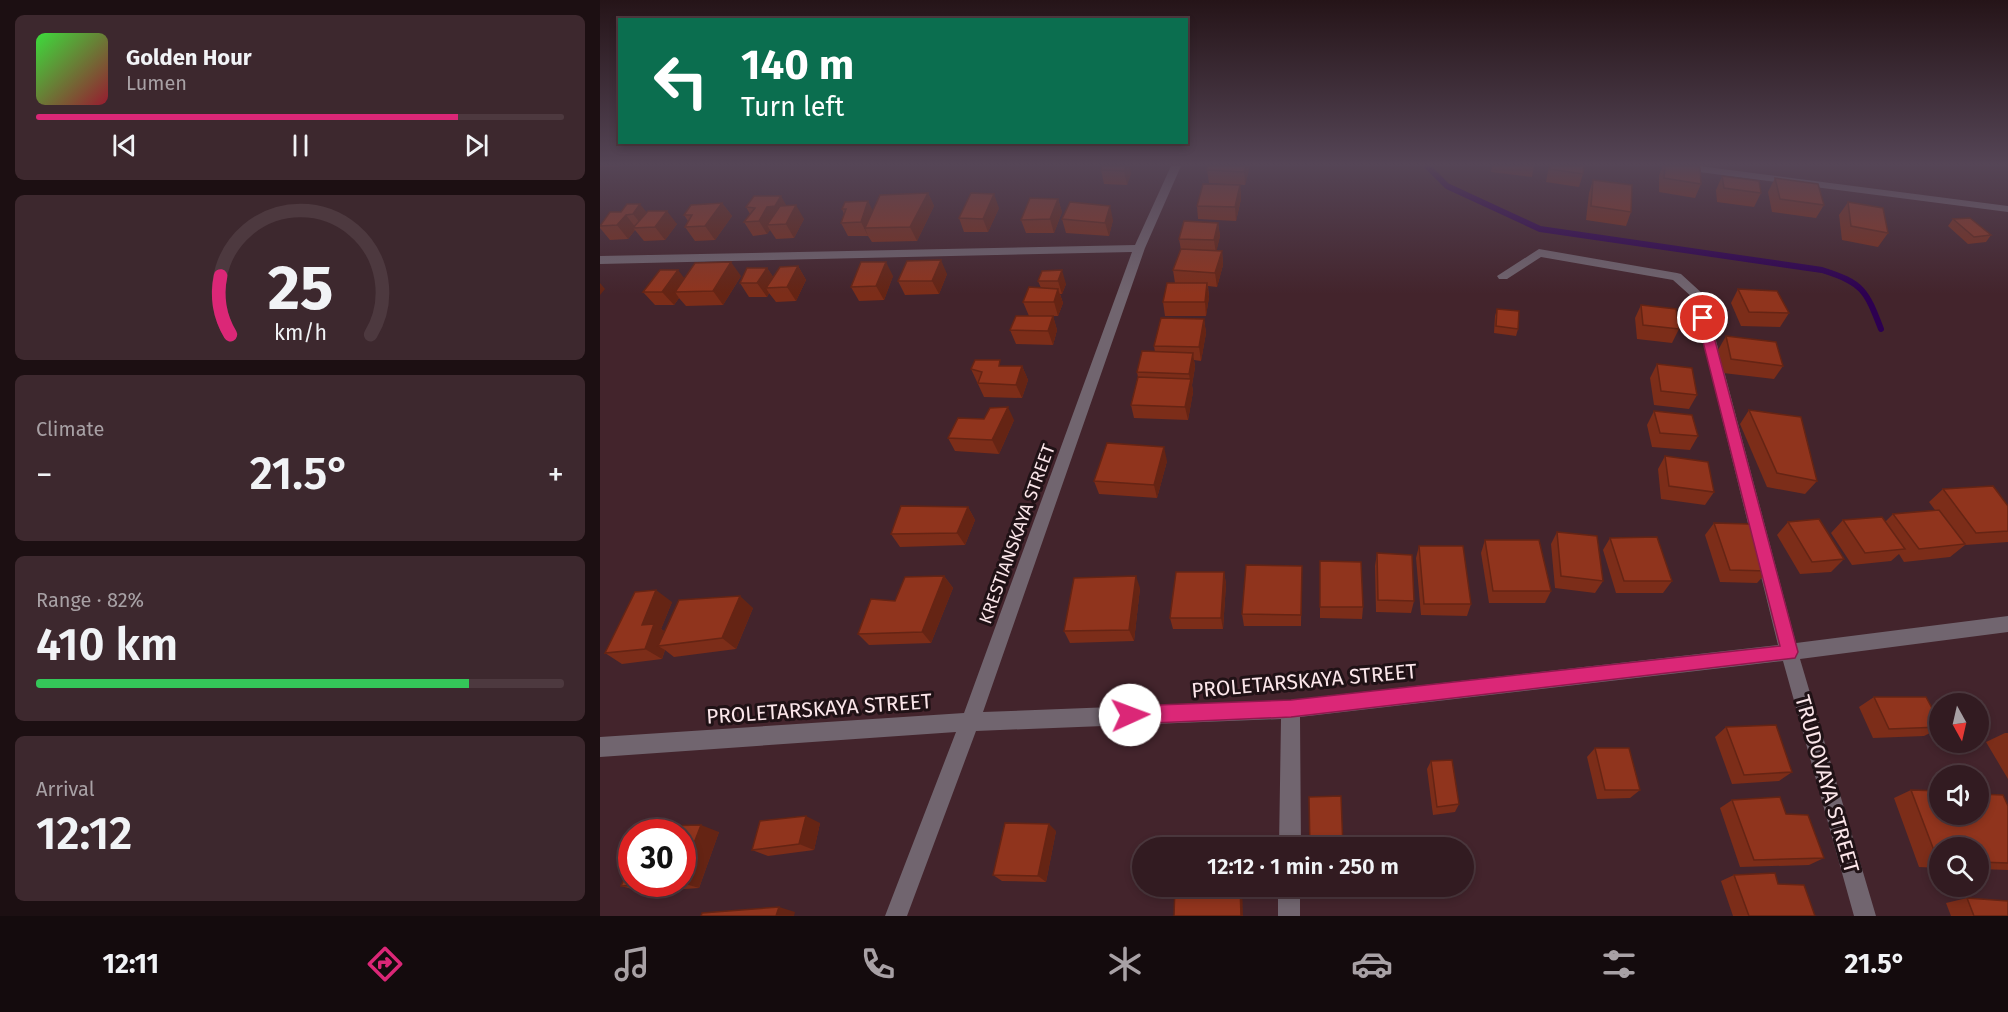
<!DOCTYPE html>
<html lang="en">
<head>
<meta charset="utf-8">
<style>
  :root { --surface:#321b21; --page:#3d282e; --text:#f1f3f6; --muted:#a8a1a5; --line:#4d393f; --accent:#db2777 }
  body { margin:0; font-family:"Fira Sans",sans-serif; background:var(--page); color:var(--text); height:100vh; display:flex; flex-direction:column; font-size:22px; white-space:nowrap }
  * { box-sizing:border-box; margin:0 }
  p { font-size:20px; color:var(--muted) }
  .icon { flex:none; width:33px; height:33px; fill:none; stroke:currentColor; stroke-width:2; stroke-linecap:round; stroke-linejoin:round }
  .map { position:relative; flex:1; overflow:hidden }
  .details { display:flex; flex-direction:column; gap:15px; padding:15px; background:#1c0f12; width:600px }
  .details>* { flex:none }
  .hud { position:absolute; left:18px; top:18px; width:570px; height:126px; border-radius:0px; box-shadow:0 3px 9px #0003,0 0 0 2px var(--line); background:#0b6e4f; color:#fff; overflow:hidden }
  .needle { width:39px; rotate:172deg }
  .buttons { position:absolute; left:1329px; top:693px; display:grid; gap:12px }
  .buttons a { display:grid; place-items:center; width:60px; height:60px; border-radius:50%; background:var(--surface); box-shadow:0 3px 9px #0003,0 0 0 2px var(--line); font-size:30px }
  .speed { position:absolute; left:18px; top:819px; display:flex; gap:12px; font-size:30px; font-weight:700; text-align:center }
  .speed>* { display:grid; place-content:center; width:78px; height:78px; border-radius:50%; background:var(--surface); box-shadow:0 3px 9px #0003,0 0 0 2px var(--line); line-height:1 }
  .speed .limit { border:9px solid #d22; background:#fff; color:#111 }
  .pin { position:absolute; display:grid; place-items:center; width:51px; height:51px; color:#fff; margin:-26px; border:3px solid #fff; border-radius:50%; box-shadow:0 2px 6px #0007 }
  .me { position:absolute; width:66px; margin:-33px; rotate:88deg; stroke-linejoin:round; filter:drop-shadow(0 0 4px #0008) }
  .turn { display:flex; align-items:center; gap:21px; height:126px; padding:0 24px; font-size:27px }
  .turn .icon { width:78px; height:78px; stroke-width:2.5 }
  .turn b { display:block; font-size:42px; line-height:51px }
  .big { font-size:45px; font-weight:600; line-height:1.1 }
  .details .widget { flex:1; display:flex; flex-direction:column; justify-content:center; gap:9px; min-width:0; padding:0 21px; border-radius:9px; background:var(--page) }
  .details .dial { align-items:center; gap:0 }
  .dial svg { height:156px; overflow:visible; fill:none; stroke:var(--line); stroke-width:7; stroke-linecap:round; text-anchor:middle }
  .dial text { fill:var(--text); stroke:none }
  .song { display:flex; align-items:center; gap:18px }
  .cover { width:72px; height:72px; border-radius:9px; background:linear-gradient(135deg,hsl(120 70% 55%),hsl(350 70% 35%)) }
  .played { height:6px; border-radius:3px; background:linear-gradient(90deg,var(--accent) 80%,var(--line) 80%) }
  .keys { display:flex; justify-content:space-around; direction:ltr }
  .heat { display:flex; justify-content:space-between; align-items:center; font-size:33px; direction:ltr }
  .charge { height:9px; border-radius:4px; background:linear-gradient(90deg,#34c759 82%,var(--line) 0) }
  .trip { position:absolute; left:532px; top:837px; width:342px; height:60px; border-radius:30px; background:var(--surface); box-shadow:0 3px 9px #0003,0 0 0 2px var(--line); font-weight:600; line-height:60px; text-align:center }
  .tab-bar { display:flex; height:96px; justify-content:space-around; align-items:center; background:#140b0d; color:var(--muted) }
  .tab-bar .icon { width:42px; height:42px }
  .tab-bar .current { color:var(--accent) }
  .tab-bar b { font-size:27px; color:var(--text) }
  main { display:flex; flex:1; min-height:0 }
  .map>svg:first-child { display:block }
</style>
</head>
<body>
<main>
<section class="details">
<div class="widget">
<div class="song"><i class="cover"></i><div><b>Golden Hour</b><p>Lumen</p></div></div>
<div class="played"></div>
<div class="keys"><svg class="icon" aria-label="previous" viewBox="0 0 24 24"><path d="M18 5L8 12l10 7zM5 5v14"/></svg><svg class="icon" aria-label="pause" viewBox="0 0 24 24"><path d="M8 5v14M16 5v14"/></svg><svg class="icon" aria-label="next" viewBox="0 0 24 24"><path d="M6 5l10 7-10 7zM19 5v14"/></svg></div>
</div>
<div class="widget dial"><svg viewBox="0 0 100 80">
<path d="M14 69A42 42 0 1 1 86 69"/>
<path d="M14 69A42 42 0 0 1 9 39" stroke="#db2777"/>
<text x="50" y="56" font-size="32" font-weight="700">25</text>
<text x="50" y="72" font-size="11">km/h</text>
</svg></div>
<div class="widget"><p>Climate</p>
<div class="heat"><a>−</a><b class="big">21.5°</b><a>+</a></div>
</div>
<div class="widget"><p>Range · 82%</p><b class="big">410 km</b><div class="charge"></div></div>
<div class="widget"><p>Arrival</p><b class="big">12:12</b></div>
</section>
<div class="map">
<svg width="1408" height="916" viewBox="0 0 1408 916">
  <rect width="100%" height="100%" fill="#43242c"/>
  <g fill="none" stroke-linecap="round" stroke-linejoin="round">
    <path stroke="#2d0051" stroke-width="6" d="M827 166 847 186 940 229 1222 270C1263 283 1266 290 1281 329"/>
    <g fill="#71656f" fill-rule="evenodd">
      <polygon points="571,166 581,166 545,248 383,712 691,700 1178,645 1092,297 1073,280 941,257 907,279 899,279 897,276 939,249 1077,273 1081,274 1104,295 1196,643 1408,616 1408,632 1200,659 1276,916 1254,916 1183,661 700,717 701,848 679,848 681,719 376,731 307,916 285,916 356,732 0,757 0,737 364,713 532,252 0,264 0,256 535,245"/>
      <polygon points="1071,166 1099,166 1408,206 1408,212 1076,169"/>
      <rect x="678" y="886" width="22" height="30"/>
    </g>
  </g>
  <g fill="#7c2d19">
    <polygon points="0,166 19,166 18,167 0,167"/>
    <polygon points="502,166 531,173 527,185 504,184 501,170"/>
    <polygon points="650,166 645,185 609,183 607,170"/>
    <polygon points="892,166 934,166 932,177 891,172"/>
    <polygon points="949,166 984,166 983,174 979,187 946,182"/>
    <polygon points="1063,166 1092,166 1101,184 1095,198 1059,192 1059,175"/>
    <polygon points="1122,176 1161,193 1154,207 1117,202 1116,190"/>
    <polygon points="1175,178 1224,205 1216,218 1172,212 1168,192"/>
    <polygon points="993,180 1031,212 1026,226 986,220 989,193"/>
    <polygon points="640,185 641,199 636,221 598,219 597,206"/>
    <polygon points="328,193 334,206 317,241 272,242 268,236 248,236 241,223 244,214 242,209 273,211"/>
    <polygon points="458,199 462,212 454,233 426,233 421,220"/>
    <polygon points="1248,202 1288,233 1278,247 1242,240 1239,215"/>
    <polygon points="122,203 132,216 115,240 95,241 85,227 88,221 84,215"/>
    <polygon points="187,206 204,219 194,238 176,239 170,230 167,234 153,236 144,222 150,214 146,207"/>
    <polygon points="399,208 388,232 364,232 359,218"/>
    <polygon points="21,212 47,213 77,224 65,240 44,241 35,230 28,239 10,240 0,228 0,225"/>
    <polygon points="462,219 513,220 509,236 466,233"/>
    <polygon points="1353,219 1391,235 1386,242 1368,244 1348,226"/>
    <polygon points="618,223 620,236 616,251 622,251 623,265 617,287 608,286 609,297 606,316 565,316 563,302 575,283 573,270 581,250 579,239"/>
    <polygon points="198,266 206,280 196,301 176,302 169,293 167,297 149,297 140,283 167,268 173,277"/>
    <polygon points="442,271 466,284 462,294 460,294 463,303 458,316 453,316 457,330 453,345 416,344 410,330 429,316 423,302 441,288 438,281"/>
    <polygon points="347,274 339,294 305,295 298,281"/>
    <polygon points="141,276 123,305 86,306 79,298 74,305 55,305 43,292 84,279"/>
    <polygon points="293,276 284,300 259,301 251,287"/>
    <polygon points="1138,289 1189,313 1180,327 1141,326 1131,303"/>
    <polygon points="1041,305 1079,329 1072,343 1037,339 1035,318"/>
    <polygon points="897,309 918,329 916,336 894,333 895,316"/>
    <polygon points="604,319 606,333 601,361 594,360 595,367 592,385 593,392 588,420 534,418 531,405 538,377 537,372 555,352 554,346"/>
    <polygon points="1126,336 1183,366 1174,379 1123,373 1118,350"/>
    <polygon points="1057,364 1097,395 1089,409 1054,405 1050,378"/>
    <polygon points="422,366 428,380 422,398 384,397 371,369"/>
    <polygon points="1149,410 1217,481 1205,494 1167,487 1140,424"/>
    <polygon points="1054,411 1098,436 1090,450 1052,447 1047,425"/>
    <polygon points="414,420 399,454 355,451 348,438"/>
    <polygon points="1065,456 1114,492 1105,505 1061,499 1058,469"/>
    <polygon points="567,461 557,498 499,494 494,481"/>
    <polygon points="1343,489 1408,506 1408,542 1365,545 1350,557 1304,562 1299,554 1291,561 1252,565 1231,533 1243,520 1286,521 1293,514 1335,510 1329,502"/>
    <polygon points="368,507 375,520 365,545 300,547 291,534"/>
    <polygon points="1188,522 1244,559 1231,572 1200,574 1177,535"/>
    <polygon points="1114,523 1168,571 1157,583 1120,582 1105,535"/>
    <polygon points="957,532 1003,581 995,593 955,588 951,544"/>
    <polygon points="1010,538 1072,581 1063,593 1016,593 1003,550"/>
    <polygon points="885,540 951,591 945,603 889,603 881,553"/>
    <polygon points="819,546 871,604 867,616 821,615 816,558"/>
    <polygon points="777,553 814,601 811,613 776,612 775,566"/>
    <polygon points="702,566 701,626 644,626 642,614"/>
    <polygon points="624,572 626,584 623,629 573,629 570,618"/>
    <polygon points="720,573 763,607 762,619 720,618"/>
    <polygon points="344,576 353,588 331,643 269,645 258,634 295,601"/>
    <polygon points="540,588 534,641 470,643 464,631"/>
    <polygon points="72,602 61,629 64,631 153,608 136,649 74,657 65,650 62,659 22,664 5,653"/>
    <polygon points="1274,697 1340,723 1340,728 1324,736 1273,738 1259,707"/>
    <polygon points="1126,727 1192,772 1179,781 1132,784 1115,737"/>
    <polygon points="1405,733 1408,733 1408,779 1386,742"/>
    <polygon points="995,748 1040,790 1030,798 997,799 987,757"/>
    <polygon points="831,761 859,804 855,812 833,815 827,769"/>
    <polygon points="1311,790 1408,806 1408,870 1378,869 1378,848 1340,848 1340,868 1319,867 1294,798"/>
    <polygon points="1132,800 1186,814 1224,858 1209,865 1140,867 1120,808"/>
    <polygon points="220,823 214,850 168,856 152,850"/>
    <polygon points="456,831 446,882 402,881 393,875"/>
    <polygon points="82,832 119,832 99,888 42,892 21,886 32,884 82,884"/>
    <polygon points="1134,875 1178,884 1215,916 1133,916 1121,881"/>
    <polygon points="1367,898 1408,916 1351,916 1346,903"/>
  </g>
  <g fill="#652414">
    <polygon points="526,166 530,166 531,173 527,185 524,171"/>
    <polygon points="646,166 650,166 645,185 644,172"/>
    <polygon points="640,185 641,199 636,221 635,207"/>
    <polygon points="328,193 334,206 317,241 310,227"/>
    <polygon points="394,194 399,208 388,232 383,219"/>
    <polygon points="181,196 189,210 167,225 170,230 167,234 159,221 167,207"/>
    <polygon points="458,199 462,212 454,233 450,219"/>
    <polygon points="268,201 275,215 265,228 268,236 261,222"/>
    <polygon points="122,203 132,216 115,240 105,226"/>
    <polygon points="40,204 51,218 44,228 33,214"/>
    <polygon points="196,205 204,219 194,238 186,224"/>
    <polygon points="510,206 513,220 509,236 505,223"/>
    <polygon points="67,211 77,224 65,240 55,227"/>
    <polygon points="26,215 36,228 33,228 35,230 28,239 17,225"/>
    <polygon points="618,223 620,236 616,254 614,240"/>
    <polygon points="622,251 623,265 617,287 615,273"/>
    <polygon points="341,260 347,274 339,294 332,281"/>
    <polygon points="131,262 141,276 123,305 113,291"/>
    <polygon points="286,262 293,276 284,300 276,286"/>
    <polygon points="198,266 206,280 196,301 187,287"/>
    <polygon points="167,268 176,281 166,288 169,293 167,297 157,283"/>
    <polygon points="78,270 89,284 75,292 79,298 74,305 62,292"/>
    <polygon points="462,270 466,284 462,294 458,281"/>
    <polygon points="0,283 5,289 0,295"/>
    <polygon points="607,283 609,297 606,316 605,302"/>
    <polygon points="458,289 463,303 458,316 454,302"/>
    <polygon points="453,316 457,330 453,345 448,331"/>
    <polygon points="604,319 606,333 601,361 599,347"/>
    <polygon points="593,353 595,367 592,385 593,392 588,420 585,407 590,381 589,374"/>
    <polygon points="422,366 428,380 422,398 416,385"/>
    <polygon points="408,407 414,420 399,454 392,440"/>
    <polygon points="564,447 567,461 557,498 554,485"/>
    <polygon points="368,507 375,520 365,545 357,533"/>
    <polygon points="624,572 626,584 623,629 621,618"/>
    <polygon points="344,576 353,588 331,643 322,632"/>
    <polygon points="536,576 540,588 534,641 529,630"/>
    <polygon points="56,590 72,602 61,629 70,636 58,646 65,650 62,659 45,649 42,625"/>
    <polygon points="140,596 153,608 136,649 122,638"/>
    <polygon points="206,816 220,823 214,850 199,844"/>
    <polygon points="449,824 456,831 446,882 438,876"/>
    <polygon points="101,825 119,832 99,888 82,883 82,874"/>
    <polygon points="640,886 642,886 643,916 641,916"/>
    <polygon points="179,907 195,912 194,916 176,916"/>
  </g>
  <g fill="#90341d" stroke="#652414" stroke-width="1.5">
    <polygon points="502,166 526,166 524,171 501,170"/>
    <polygon points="608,166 646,166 644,172 607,170"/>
    <polygon points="950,166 984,166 983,174 950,169"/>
    <polygon points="1065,166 1092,166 1100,167 1101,184 1064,178"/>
    <polygon points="1122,176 1159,181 1161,193 1124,188"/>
    <polygon points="1175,178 1218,184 1224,205 1180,199"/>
    <polygon points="993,180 1032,185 1031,212 991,206"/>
    <polygon points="603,184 640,185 635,207 597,206"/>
    <polygon points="328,193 310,227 265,228 280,195"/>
    <polygon points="371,193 394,194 383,219 359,218"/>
    <polygon points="154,196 181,196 175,206 167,207 159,221 144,222 155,208 146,207"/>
    <polygon points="430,198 458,199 450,219 421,220"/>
    <polygon points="268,201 261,222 241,223 246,209 242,209 245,202"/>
    <polygon points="470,202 510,206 505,223 462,219"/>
    <polygon points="1248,202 1283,208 1288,233 1251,226"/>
    <polygon points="122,203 105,226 85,227 92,215 84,215 91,205"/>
    <polygon points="27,204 40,204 33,214 26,215 17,225 0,226 10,212 21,212"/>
    <polygon points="196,205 186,224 167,225 180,206"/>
    <polygon points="48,211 67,211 55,227 33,228"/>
    <polygon points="1370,218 1391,235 1374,237 1353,219"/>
    <polygon points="584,221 618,223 614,240 579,239"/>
    <polygon points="581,249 622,251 615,273 573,270"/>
    <polygon points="341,260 332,281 298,281 307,261"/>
    <polygon points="131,262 113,291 75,292 95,263"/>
    <polygon points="261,262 286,262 276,286 251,287"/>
    <polygon points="198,266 187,287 166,288 180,267"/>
    <polygon points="147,268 167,268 157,283 140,283"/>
    <polygon points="60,270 78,270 62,292 43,292"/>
    <polygon points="462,270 458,281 438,281 442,271"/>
    <polygon points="567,283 607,283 605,302 563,302"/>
    <polygon points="429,287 458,289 454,302 423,302"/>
    <polygon points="1138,289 1177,291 1189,313 1149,312"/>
    <polygon points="1041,305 1076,309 1079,329 1043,325"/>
    <polygon points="897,309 919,311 918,329 896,326"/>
    <polygon points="416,316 453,316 448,331 410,330"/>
    <polygon points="561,318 604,319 599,347 554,346"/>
    <polygon points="1126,336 1176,342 1183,366 1131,359"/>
    <polygon points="542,351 593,353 589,374 537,372"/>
    <polygon points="375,360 400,360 399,366 422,366 416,385 378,383 382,372 371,369"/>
    <polygon points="1057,364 1092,368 1097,395 1061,391"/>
    <polygon points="538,377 591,379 585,407 531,405"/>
    <polygon points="408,407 392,440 348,438 358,418 384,419 390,408"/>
    <polygon points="1149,410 1201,417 1217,481 1177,473"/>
    <polygon points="1054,411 1092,415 1098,436 1060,433"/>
    <polygon points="507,443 564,447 554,485 494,481"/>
    <polygon points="1065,456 1108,462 1114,492 1069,486"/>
    <polygon points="1393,486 1408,506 1408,531 1376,533 1343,489"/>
    <polygon points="301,506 368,507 357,533 291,534"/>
    <polygon points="1339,510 1365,544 1319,549 1293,514"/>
    <polygon points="1282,517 1305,549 1265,553 1243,520"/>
    <polygon points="1219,519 1244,559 1212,562 1188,522"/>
    <polygon points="1114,523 1150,524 1168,571 1130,570"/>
    <polygon points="957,532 997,536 1003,581 961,576"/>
    <polygon points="1057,537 1072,581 1024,581 1010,538"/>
    <polygon points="885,540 939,540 951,591 893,591"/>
    <polygon points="819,546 863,546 871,604 824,604"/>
    <polygon points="777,553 812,555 814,601 778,600"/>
    <polygon points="720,561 761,562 763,607 720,607"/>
    <polygon points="646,565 702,566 701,615 642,614"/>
    <polygon points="576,572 624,572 621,618 570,618"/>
    <polygon points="344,576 322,632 258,634 271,599 295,601 305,577"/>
    <polygon points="536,576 529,630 464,631 474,578"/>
    <polygon points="56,590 42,625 54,624 45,649 5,653 35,592"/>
    <polygon points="140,596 122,638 58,646 79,600"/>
    <polygon points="1274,697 1326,697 1340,723 1340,727 1289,729"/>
    <polygon points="1176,725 1192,772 1144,775 1126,727"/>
    <polygon points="995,748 1029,748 1040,790 1005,790"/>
    <polygon points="852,760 859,804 837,807 831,761"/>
    <polygon points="1311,790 1340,791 1340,814 1378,814 1378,794 1403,795 1408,806 1408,863 1378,862 1378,848 1340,848 1340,861 1338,861"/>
    <polygon points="741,796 743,848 710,848 709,797"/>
    <polygon points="1180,797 1186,814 1208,815 1224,858 1154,860 1132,800"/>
    <polygon points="206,816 199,844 152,850 160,821"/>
    <polygon points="405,823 449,824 438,876 393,875"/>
    <polygon points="101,825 82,874 82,832 59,832 62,826"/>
    <polygon points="30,866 32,866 32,884 57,884 21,886"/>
    <polygon points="1175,873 1178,884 1204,885 1215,916 1149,916 1134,875"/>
    <polygon points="575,886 640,886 641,916 574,916"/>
    <polygon points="1367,898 1408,901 1408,916 1374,916"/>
    <polygon points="179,907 176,916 101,916 102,913"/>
  </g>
  <linearGradient id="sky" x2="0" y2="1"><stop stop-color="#251418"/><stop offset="0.56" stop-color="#554556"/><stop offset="1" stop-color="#554556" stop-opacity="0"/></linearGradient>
  <rect width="1408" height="294" fill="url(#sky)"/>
  <polygon fill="#db2777" stroke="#8e194d" stroke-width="1.5" points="1103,314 1109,318 1198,652 1195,658 691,717 530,724 524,721 522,715 524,709 530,706 691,700 1180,646 1097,318"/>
  <g text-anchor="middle" stroke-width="6" stroke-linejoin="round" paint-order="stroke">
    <g font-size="18" fill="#fbe6ea" stroke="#201216">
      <text transform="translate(417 534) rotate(-70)" y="6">KRESTIANSKAYA STREET</text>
    </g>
    <g font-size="21" fill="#fbe6ea" stroke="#201216">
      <text transform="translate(704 681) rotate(-5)" y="7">PROLETARSKAYA STREET</text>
      <text transform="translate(219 709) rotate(-4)" y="7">PROLETARSKAYA STREET</text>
      <text transform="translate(1227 784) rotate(74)" y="7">TRUDOVAYA STREET</text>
    </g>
  </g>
</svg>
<div class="buttons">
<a><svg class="needle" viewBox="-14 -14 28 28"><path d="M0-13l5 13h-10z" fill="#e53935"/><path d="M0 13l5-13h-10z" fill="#a8a1a5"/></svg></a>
<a><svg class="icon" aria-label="sound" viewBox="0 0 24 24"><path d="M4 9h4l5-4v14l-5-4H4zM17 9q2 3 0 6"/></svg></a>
<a><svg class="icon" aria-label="search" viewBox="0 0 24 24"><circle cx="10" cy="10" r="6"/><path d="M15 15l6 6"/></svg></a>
</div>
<div class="speed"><div class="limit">30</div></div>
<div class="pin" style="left:1103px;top:318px;background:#d93025"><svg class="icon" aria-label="arrive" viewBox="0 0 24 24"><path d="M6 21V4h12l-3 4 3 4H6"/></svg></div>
<svg class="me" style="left:530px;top:715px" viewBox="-20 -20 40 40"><circle r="19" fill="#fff"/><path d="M0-13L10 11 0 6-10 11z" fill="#db2777"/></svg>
<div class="trip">12:12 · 1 min · 250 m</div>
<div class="hud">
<div class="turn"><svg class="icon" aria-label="left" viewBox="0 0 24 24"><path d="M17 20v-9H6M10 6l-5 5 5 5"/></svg><div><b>140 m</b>Turn left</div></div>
</div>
</div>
</main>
<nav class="tab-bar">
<b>12:11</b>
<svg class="icon current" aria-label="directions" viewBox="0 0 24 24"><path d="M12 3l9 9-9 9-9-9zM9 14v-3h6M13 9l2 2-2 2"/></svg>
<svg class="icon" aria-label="music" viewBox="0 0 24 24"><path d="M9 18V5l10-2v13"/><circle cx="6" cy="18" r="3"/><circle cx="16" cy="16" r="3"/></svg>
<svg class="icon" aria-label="phone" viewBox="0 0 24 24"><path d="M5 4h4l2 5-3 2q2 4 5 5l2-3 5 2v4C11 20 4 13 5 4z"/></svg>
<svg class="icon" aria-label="climate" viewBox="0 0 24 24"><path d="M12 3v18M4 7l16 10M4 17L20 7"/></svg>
<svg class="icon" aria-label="car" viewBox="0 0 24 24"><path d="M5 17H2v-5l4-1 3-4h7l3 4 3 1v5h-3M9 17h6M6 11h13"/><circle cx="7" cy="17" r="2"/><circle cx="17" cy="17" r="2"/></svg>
<svg class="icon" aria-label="filters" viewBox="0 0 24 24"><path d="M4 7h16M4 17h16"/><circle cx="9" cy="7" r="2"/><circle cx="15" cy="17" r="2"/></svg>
<b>21.5°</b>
</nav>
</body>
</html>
